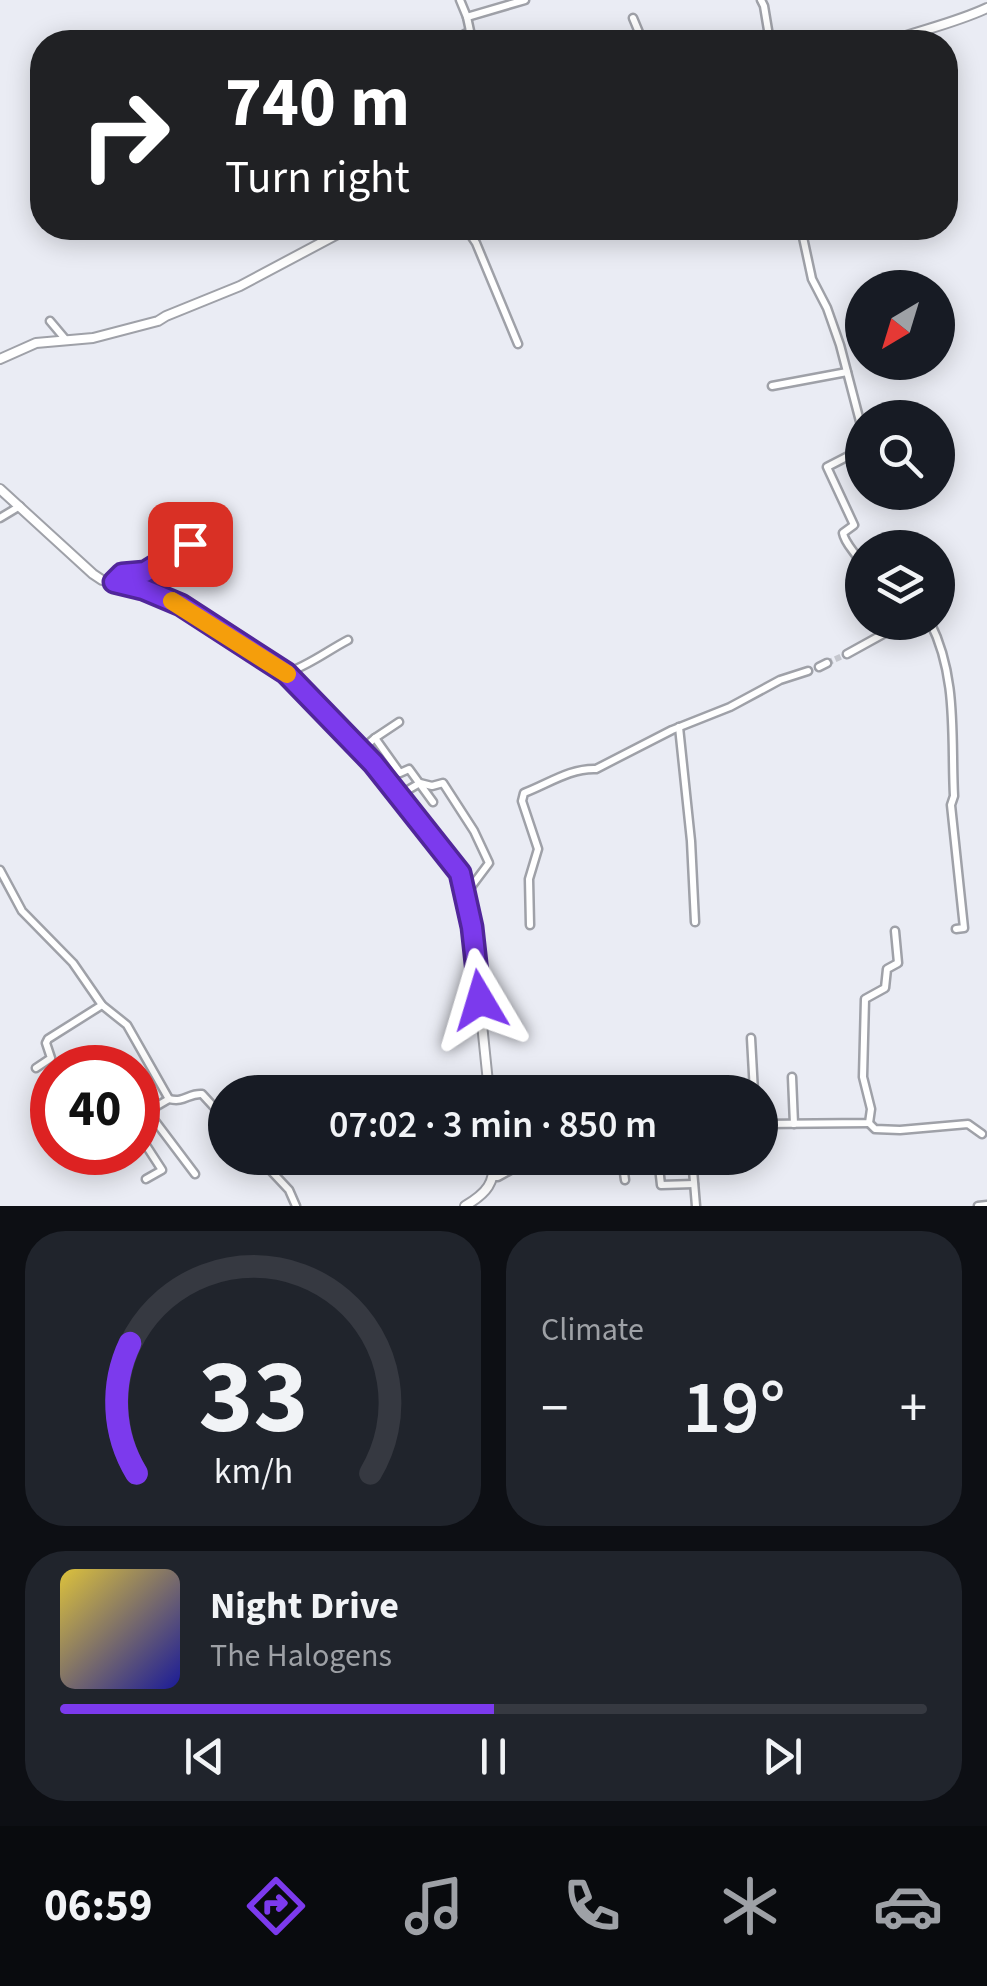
<!DOCTYPE html>
<html lang="en">
<head>
<meta charset="utf-8">
<style>
  :root { --surface:#171b24; --page:#20242c; --text:#f1f3f6; --muted:#9ea1a6; --line:#363941; --accent:#7c3aed }
  body { margin:0; font-family:"Source Sans 3",sans-serif; background:var(--page); color:var(--text); height:100vh; display:flex; flex-direction:column; font-size:38px; white-space:nowrap }
  * { box-sizing:border-box; margin:0 }
  p { font-size:32px; color:var(--muted) }
  .icon { flex:none; width:55px; height:55px; fill:none; stroke:currentColor; stroke-width:2; stroke-linecap:round; stroke-linejoin:round }
  .map { position:relative; height:1206px; overflow:hidden }
  .drawer { display:flex; flex-direction:column; gap:25px; padding:25px; background:#0d0f14; flex:1 }
  .drawer>* { flex:none }
  .guide { position:absolute; left:30px; top:30px; width:928px; height:210px; border-radius:40px; box-shadow:0 5px 25px #0003; background:#202124; color:#fff; overflow:hidden }
  .needle { width:65px; rotate:218deg }
  .buttons { position:absolute; left:845px; top:270px; display:grid; gap:20px }
  .buttons a { display:grid; place-items:center; width:110px; height:110px; border-radius:50%; background:var(--surface); box-shadow:0 5px 25px #0003; font-size:50px }
  .speed { position:absolute; left:30px; top:1045px; display:flex; gap:20px; font-size:50px; font-weight:700; text-align:center }
  .speed>* { display:grid; place-content:center; width:130px; height:130px; border-radius:50%; background:var(--surface); box-shadow:0 5px 25px #0003; line-height:1 }
  .speed .limit { border:15px solid #d22; background:#fff; color:#111 }
  .pin { position:absolute; display:grid; place-items:center; width:85px; height:85px; color:#fff; margin:-42px; border-radius:20px; box-shadow:0 5px 15px #0006 }
  .me { position:absolute; width:110px; margin:-55px; rotate:353deg; stroke-linejoin:round; filter:drop-shadow(0 0 8px #0008) }
  .turn { display:flex; align-items:center; gap:35px; height:210px; padding:0 30px; font-size:45px }
  .turn .icon { width:130px; height:130px; stroke-width:2.5 }
  .turn b { display:block; font-size:70px; line-height:85px }
  .big { font-size:75px; font-weight:600; line-height:1.1 }
  .drawer .tile { flex:1; display:flex; flex-direction:column; justify-content:center; gap:15px; min-width:0; padding:0 35px; border-radius:40px; background:var(--page) }
  .drawer .dial { align-items:center; gap:0 }
  .dial svg { height:260px; overflow:visible; fill:none; stroke:var(--line); stroke-width:7; stroke-linecap:round; text-anchor:middle }
  .dial text { fill:var(--text); stroke:none }
  .song { display:flex; align-items:center; gap:30px }
  .cover { width:120px; height:120px; border-radius:15px; background:linear-gradient(135deg,hsl(50 70% 55%),hsl(240 70% 35%)) }
  .played { height:10px; border-radius:5px; background:linear-gradient(90deg,var(--accent) 50%,var(--line) 50%) }
  .keys { display:flex; justify-content:space-around; direction:ltr }
  .heat { display:flex; justify-content:space-between; align-items:center; font-size:55px; direction:ltr }
  .drawer .tiles { flex:1; display:grid; gap:25px; grid-template-columns:1fr 1fr }
  .tile:last-child { grid-column:span 2 }
  .trip { position:absolute; left:208px; top:1075px; width:570px; height:100px; border-radius:50px; background:var(--surface); box-shadow:0 5px 25px #0003; font-weight:600; line-height:100px; text-align:center }
  .tabs { display:flex; height:160px; justify-content:space-around; align-items:center; background:#090b0e; color:var(--muted) }
  .tabs .icon { width:70px; height:70px }
  .tabs .active { color:var(--accent) }
  .tabs b { font-size:45px; color:var(--text) }
  .map>svg:first-child { display:block }
</style>
</head>
<body>
<div class="map">
<svg width="987" height="1206" viewBox="0 0 987 1206">
  <rect width="100%" height="100%" fill="#eaecf4"/>
  <g fill="none" stroke-linecap="round" stroke-linejoin="round">
    <polyline stroke="#c5c7ce" stroke-width="6" stroke-dasharray="6 3" stroke-linecap="butt" points="827,663 847,654"/>
    <g stroke="#9fa1a8" stroke-width="11">
      <g id="minor">
        <polyline points="460,0 467,17 525,0"/>
        <polyline points="761,0 764,6 770,42"/>
        <polyline points="633,18 643,42"/>
        <polyline points="451,42 470,31 467,17"/>
        <polyline points="466,228 476,243 518,344"/>
        <polyline points="801,228 812,279 827,308 840,345 862,429"/>
        <polyline points="50,321 66,340"/>
        <polyline points="772,386 847,372"/>
        <path d="M862 449 827 467 854 525 843 533C845 545 858 554 862 566"/>
        <polyline points="0,518 20,506"/>
        <polyline points="114,582 122,574 145,571 190,544"/>
        <path d="M930 622C958 677 951 737 954 796L951 805 964 928 956 929"/>
        <polyline points="847,654 905,622"/>
        <polyline points="819,667 827,663"/>
        <path d="M286 673C308 666 327 651 348 640"/>
        <polyline points="679,727 691,841 695,922"/>
        <polyline points="375,738 400,773 409,769 433,802"/>
        <polyline points="361,750 375,738 399,722"/>
        <polyline points="399,795 420,783 432,786 443,783 474,831 489,863 465,895"/>
        <polyline points="0,870 22,911 73,963 102,1005 127,1025 169,1099"/>
        <path d="M530 925 529 879 538 849 522 801 524 793C548 784 570 768 596 769L672 730 730 707 780 680 808 671"/>
        <polyline points="751,1038 754,1092"/>
        <polyline points="36,1068 51,1058 46,1043 48,1039 102,1005"/>
        <polyline points="792,1077 794,1124"/>
        <polyline points="304,1092 310,1089"/>
        <polyline points="149,1113 195,1174"/>
        <path d="M138 1117 169 1099C185 1103 188 1093 202 1094L225 1119"/>
        <polyline points="869,1123 875,1129 900,1130 968,1124 982,1134"/>
        <polyline points="760,1124 869,1123 871,1109 863,1077 865,999 885,988 887,969 898,963 895,931"/>
        <polyline points="138,1133 162,1170 146,1179"/>
        <polyline points="259,1158 289,1190 296,1206"/>
        <polyline points="622,1158 625,1180"/>
        <polyline points="658,1158 661,1185 694,1184"/>
        <polyline points="692,1158 696,1206"/>
        <polyline points="493,1177 498,1177 532,1158"/>
        <polyline points="978,1206 987,1205"/>
      </g>
    </g>
    <g stroke="#9fa1a8" stroke-width="12">
      <g id="tertiary">
        <path d="M888 42C921 30 955 23 987 8"/>
        <polyline points="0,359 36,343 93,338 158,321 166,316 240,286 349,228"/>
        <polyline points="0,489 93,574 102,580 143,589 181,605 286,673 373,763 461,873 465,895 472,927 489,1092"/>
        <path d="M465 1206C487 1193 495 1183 494 1158"/>
      </g>
    </g>
    <use href="#minor" stroke="#fff" stroke-width="6"/>
    <use href="#tertiary" stroke="#fff" stroke-width="8"/>
  </g>
  <g fill="none" stroke-linecap="round" stroke-linejoin="round">
    <g stroke="#51269a" stroke-width="25">
      <polyline id="route" points="190,544 145,572 122,574 114,582 143,589 181,605 286,673 373,763 460,873 472,927 480,1000"/>
    </g>
    <use href="#route" stroke="#7c3aed" stroke-width="18"/>
    <polyline stroke="#f59e0b" stroke-width="18" points="172,601 287,674"/>
  </g>
</svg>
<div class="buttons">
<a><svg class="needle" viewBox="-14 -14 28 28"><path d="M0-13l5 13h-10z" fill="#e53935"/><path d="M0 13l5-13h-10z" fill="#9ea1a6"/></svg></a>
<a><svg class="icon" aria-label="search" viewBox="0 0 24 24"><circle cx="10" cy="10" r="6"/><path d="M15 15l6 6"/></svg></a>
<a><svg class="icon" aria-label="layers" viewBox="0 0 24 24"><path d="M12 4l9 5-9 5-9-5zM3 14l9 5 9-5"/></svg></a>
</div>
<div class="speed"><div class="limit">40</div></div>
<div class="pin" style="left:190px;top:544px;background:#d93025"><svg class="icon" aria-label="arrive" viewBox="0 0 24 24"><path d="M6 21V4h12l-3 4 3 4H6"/></svg></div>
<svg class="me" style="left:480px;top:1000px" viewBox="-20 -20 40 40"><path d="M0-17L14 15 0 8-14 15z" fill="#7c3aed" stroke="#fff" stroke-width="4"/></svg>
<div class="trip">07:02 · 3 min · 850 m</div>
<div class="guide">
<div class="turn"><svg class="icon" aria-label="right" viewBox="0 0 24 24"><path d="M7 20v-9h11M14 6l5 5-5 5"/></svg><div><b>740 m</b>Turn right</div></div>
</div>
</div>
<section class="drawer">
<div class="tiles">
<div class="tile dial"><svg viewBox="0 0 100 80">
<path d="M14 69A42 42 0 1 1 86 69"/>
<path d="M14 69A42 42 0 0 1 12 29" stroke="#7c3aed"/>
<text x="50" y="56" font-size="32" font-weight="700">33</text>
<text x="50" y="72" font-size="11">km/h</text>
</svg></div>
<div class="tile"><p>Climate</p>
<div class="heat"><a>−</a><b class="big">19°</b><a>+</a></div>
</div>
<div class="tile">
<div class="song"><i class="cover"></i><div><b>Night Drive</b><p>The Halogens</p></div></div>
<div class="played"></div>
<div class="keys"><svg class="icon" aria-label="previous" viewBox="0 0 24 24"><path d="M18 5L8 12l10 7zM5 5v14"/></svg><svg class="icon" aria-label="pause" viewBox="0 0 24 24"><path d="M8 5v14M16 5v14"/></svg><svg class="icon" aria-label="next" viewBox="0 0 24 24"><path d="M6 5l10 7-10 7zM19 5v14"/></svg></div>
</div>
</div>
</section>
<nav class="tabs">
<b>06:59</b>
<svg class="icon active" aria-label="directions" viewBox="0 0 24 24"><path d="M12 3l9 9-9 9-9-9zM9 14v-3h6M13 9l2 2-2 2"/></svg>
<svg class="icon" aria-label="music" viewBox="0 0 24 24"><path d="M9 18V5l10-2v13"/><circle cx="6" cy="18" r="3"/><circle cx="16" cy="16" r="3"/></svg>
<svg class="icon" aria-label="phone" viewBox="0 0 24 24"><path d="M5 4h4l2 5-3 2q2 4 5 5l2-3 5 2v4C11 20 4 13 5 4z"/></svg>
<svg class="icon" aria-label="climate" viewBox="0 0 24 24"><path d="M12 3v18M4 7l16 10M4 17L20 7"/></svg>
<svg class="icon" aria-label="car" viewBox="0 0 24 24"><path d="M5 17H2v-5l4-1 3-4h7l3 4 3 1v5h-3M9 17h6M6 11h13"/><circle cx="7" cy="17" r="2"/><circle cx="17" cy="17" r="2"/></svg>
</nav>
</body>
</html>
